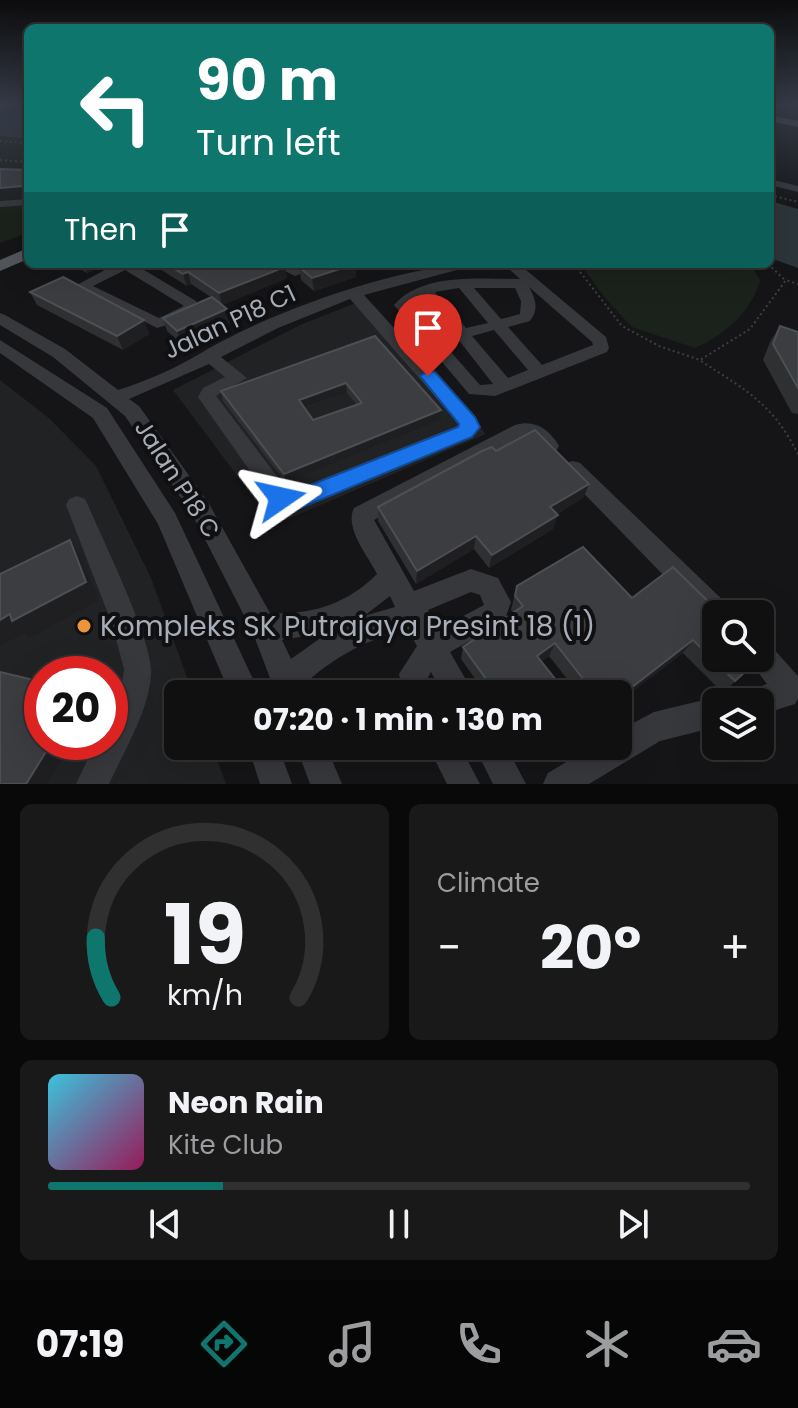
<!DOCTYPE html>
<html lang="en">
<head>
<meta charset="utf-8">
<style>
  :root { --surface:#101011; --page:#19191a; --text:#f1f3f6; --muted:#9c9d9f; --line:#303031; --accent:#0f766e }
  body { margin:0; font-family:Poppins,sans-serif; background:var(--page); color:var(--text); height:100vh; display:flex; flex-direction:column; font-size:30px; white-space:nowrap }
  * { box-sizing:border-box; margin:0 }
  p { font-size:26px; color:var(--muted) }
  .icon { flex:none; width:44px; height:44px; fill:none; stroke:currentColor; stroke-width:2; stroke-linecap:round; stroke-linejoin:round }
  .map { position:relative; height:784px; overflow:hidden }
  .drawer { display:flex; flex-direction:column; gap:20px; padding:20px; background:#090909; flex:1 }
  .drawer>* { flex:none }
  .top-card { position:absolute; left:24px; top:24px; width:750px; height:244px; border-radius:12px; box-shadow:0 8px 32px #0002,0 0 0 2px var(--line); background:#0f766e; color:#fff; overflow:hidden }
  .buttons { position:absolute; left:702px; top:600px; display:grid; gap:16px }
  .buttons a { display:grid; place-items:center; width:72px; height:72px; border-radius:12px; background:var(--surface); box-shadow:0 8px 32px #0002,0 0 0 2px var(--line); font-size:40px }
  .speed { position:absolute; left:24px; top:656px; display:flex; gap:16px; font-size:40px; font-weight:700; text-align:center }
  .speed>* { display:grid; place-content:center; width:104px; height:104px; border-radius:50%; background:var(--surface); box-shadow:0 8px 32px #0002,0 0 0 2px var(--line); line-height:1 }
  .speed .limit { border:12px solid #d22; background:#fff; color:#111 }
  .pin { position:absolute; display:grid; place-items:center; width:68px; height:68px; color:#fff; margin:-82px -34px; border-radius:50% 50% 50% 0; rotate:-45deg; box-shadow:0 0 8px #0007 }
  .pin .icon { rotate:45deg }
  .me { position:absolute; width:88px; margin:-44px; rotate:79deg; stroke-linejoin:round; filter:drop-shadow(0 0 6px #0008) }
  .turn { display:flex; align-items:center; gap:28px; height:168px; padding:0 40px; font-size:36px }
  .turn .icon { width:104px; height:104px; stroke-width:2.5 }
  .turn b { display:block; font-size:56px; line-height:68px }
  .then { display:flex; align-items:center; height:76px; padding:0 40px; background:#0003; gap:16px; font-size:30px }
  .big { font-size:60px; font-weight:700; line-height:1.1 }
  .drawer .widget { flex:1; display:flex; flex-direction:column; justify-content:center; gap:12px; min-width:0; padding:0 28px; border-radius:12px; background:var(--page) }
  .drawer .dial { align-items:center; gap:0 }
  .dial svg { height:208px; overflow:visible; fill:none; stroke:var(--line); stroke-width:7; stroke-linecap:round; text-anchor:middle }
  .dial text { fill:var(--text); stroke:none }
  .song { display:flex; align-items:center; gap:24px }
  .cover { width:96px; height:96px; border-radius:12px; background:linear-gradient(135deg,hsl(190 70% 55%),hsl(330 70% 35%)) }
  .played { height:8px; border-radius:4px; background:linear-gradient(90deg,var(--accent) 25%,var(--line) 25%) }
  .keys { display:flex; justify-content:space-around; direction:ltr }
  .heat { display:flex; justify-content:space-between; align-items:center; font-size:44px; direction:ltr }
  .drawer .tiles { flex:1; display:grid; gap:20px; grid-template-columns:1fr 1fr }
  .widget:last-child { grid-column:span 2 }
  .trip { position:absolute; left:164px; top:680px; width:468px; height:80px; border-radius:12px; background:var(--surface); box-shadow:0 8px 32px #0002,0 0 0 2px var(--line); font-weight:700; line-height:80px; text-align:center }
  .tabs { display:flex; height:128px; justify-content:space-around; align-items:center; background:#060607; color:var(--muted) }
  .tabs .icon { width:56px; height:56px }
  .tabs .active { color:var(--accent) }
  .tabs b { font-size:36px; color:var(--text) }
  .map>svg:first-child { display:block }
</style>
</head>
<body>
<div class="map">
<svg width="798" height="784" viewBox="0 0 798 784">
  <rect width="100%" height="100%" fill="#151517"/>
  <g fill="#212224" fill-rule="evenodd">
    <polygon points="366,299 486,434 274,525 173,390 302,324"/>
    <path d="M0 380 50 419 96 466 151 578 193 694H178V746H212L226 784H0ZM42 674H110V742H42Z"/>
  </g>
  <g fill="#1b221b">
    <polygon points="0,136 28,139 28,233 0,243"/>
    <path d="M580 264H750L760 280C752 312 724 335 695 348L632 327 606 299Z"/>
  </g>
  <g fill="#2c363a">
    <polygon points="0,111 28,112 28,139 0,136"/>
    <polygon points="770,201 798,209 798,268 770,258"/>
  </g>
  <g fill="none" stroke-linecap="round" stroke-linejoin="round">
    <g stroke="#3c3f43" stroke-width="2" stroke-dasharray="2 3" stroke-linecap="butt">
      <polyline points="0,109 28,110"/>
      <polyline points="0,141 28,143"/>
      <polyline points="0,160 28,162"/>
      <polyline points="770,195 798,202"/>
      <polyline points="574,264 622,326 659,346 700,360 750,329 786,280 798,284"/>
      <polyline points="768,264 785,280"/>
      <path d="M701 361C747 391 772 403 798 454"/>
    </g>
    <g fill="#36383c" fill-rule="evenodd">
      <polygon points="770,179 798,186 798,192 770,185"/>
      <polygon points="28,199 28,205 0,207 0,201"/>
      <path d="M116 264H134L196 301 198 308 177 322 157 328 75 286ZM125 270 184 306 159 318 93 286Z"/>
      <polygon points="271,264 289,264 296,267 328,264 295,276"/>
      <path d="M479 264 364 295 475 417 480 427 472 437 295 508 287 511 273 504 198 397 203 388 225 377 209 364 129 399 139 406 208 502 270 613C312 615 347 604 377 574 368 556 344 528 354 508L515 425C535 419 549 429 559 446L556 451H542L526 437 374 520 414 591 471 569 498 578 511 602 504 622 450 652 474 694H443L431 672 428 677 433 694H403L399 674 417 646 408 630C367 638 333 658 302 686L306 694H276L253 633 192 514 125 416 53 357 0 325V313L5 315 65 349 118 390C147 381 176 368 201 353 267 313 402 264 479 264ZM350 299 460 425 289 492 216 396 247 378 221 357 278 328ZM471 592 480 595 484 605 437 630 428 610ZM390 596 395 607 364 616ZM329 632 291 659 282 640Z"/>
      <path d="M482 264H519L606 337 609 348 607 352 495 396 469 394 394 305C422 272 481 279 520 279L508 268H489ZM529 287 592 342 593 345 542 365 508 327 530 321C539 309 536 300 529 287ZM459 288 488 323 466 328 435 292ZM474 288H515L521 301 520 314 501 319ZM424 296 452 331 436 335 409 305ZM494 330 528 370 508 378 472 336ZM458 339 493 384 480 385 443 343Z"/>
      <polygon points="0,340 107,408 175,513 260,694 230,694 158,524 93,418 0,353"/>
      <polygon points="573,461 580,463 728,605 732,614 716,614 716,625 710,623 566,475 563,469 566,463"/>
      <path d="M77 496 85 499 88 505C102 539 154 643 151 674 149 711 124 751 109 784H76L96 742H110V713L122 684 124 669 112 624 66 505 69 499Z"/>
      <polygon points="760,641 770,645 798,676 798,699 795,704 760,715 760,702 740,702 745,692 767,684 747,658 760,658"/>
      <polygon points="716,697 727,702 716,702 716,727 660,741 589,784 543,784 548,773 593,746 618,746 618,731 654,712"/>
      <polygon points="248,746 278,746 292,784 260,784"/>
      <polygon points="296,746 326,746 342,784 310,784"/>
      <polygon points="428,746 460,746 480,784 447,784"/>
      <polygon points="474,746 506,746 526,784 493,784"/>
    </g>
    <g fill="#52555b" fill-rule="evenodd">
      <polygon points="770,115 798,121 798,127 770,121"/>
      <polygon points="28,248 28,259 0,271 0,260"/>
    </g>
  </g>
  <g fill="#2e3032" fill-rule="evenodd">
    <polygon points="28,170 28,196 0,199"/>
    <polygon points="72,264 107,264 87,273"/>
    <polygon points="152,264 279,264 285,267 287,278 222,305 227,309 231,323 182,345 167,331 163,318 211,297 191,284 187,286"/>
    <polygon points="355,264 356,277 314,291 301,280 299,267"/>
    <polygon points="30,292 144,320 149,334 123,350 37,305"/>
    <polygon points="780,326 798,332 798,414 792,413 763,360 770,342"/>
    <path d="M375 336 441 420 286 483 223 401 221 391ZM347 393 357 405 313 420 304 408Z"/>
    <polygon points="496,451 584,497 557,514 553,529 489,568 474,549 416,584 378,521 378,507"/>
    <polygon points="517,586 632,598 727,614 730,610 760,658 723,693 683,653 618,694 579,694 549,656 541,662 567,694 486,694 461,659 463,647 514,613 511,610"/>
    <polygon points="516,746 539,746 524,758"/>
  </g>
  <g fill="#1f1f21">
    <polygon points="23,186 28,196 0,199 0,188"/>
    <polygon points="83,264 107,264 87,273"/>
    <polygon points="355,264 356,277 314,291 312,278"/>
    <polygon points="285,267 287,278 222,305 219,293"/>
    <polygon points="188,272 191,284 187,286 183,274"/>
    <polygon points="227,309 231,323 182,345 177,331"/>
    <polygon points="144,320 149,334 123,350 117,336"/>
    <polygon points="346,383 347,393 300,409 299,400"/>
    <polygon points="441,410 441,420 286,483 284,474"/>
    <polygon points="589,484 584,497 546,521 550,507"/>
    <polygon points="558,515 553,529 489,568 492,555"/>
    <polygon points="476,536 474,549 416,584 417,571"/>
    <polygon points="70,540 83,558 99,600 29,638 24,633 0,646 0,620"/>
    <polygon points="693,640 683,653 618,703 618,698"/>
    <polygon points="555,643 549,656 532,668 537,656"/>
    <polygon points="52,742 71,742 47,784 26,784"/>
    <polygon points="533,746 539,746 524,758 530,748"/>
  </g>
  <g fill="#3b3d40" stroke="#4c4f53" stroke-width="2" fill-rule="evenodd">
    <polygon points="0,169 28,170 28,187 23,186 0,188"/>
    <polygon points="166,264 279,264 285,267 219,293 188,272 183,274"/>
    <polygon points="307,264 355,264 312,278 299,267"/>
    <polygon points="63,277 144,320 117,336 30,292"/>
    <polygon points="212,297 227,309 177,331 163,318"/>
    <polygon points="780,326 798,332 798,388 773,344"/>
    <path d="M375 336 441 410 284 474 221 391ZM346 383 362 403 313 420 299 400Z"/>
    <polygon points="535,430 589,484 550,507 558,515 492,555 476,536 417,571 378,507 482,451 492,447 496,451"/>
    <polygon points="70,540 86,582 12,621 10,614 0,620 0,574"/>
    <polygon points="583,547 632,598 673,567 719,612 727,614 716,614 716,658 760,658 735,681 693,640 618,698 618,694 595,694 555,643 537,656 567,694 497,694 463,647 523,606 515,596 517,586"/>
    <polygon points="760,637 767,642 760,643"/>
    <polygon points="0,672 42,682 42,742 52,742 26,784 0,784"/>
  </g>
  <linearGradient id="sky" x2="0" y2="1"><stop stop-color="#0c0c0d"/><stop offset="0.49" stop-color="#353b47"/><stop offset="1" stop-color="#353b47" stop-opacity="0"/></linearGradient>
  <rect width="798" height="215" fill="url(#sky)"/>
  <path fill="#1a73e8" stroke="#114b97" stroke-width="2" d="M428 371 435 372 475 417 480 427 472 437 303 507C289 512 277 512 270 498L273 492 281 489 293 492 458 427 459 424 420 376Z"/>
  <circle fill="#eb9439" stroke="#101012" stroke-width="3" cx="84" cy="626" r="8"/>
  <g text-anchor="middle" stroke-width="8" stroke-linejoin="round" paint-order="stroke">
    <g font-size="24" fill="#a7aeb7" stroke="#101012">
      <text transform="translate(230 322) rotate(-25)" y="8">Jalan P18 C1</text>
      <text transform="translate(177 479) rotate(57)" y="8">Jalan P18 C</text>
    </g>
    <g font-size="28" fill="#a7aeb7" stroke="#101012" text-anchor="start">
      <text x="100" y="636">Kompleks SK Putrajaya Presint 18 (1)</text>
    </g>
  </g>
</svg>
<div class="buttons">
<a><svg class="icon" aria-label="search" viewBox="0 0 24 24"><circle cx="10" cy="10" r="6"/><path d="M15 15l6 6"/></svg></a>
<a><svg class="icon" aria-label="layers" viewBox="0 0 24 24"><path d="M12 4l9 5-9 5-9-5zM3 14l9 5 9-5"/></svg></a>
</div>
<div class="speed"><div class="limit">20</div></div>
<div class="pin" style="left:428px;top:376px;background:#d93025"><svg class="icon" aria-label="arrive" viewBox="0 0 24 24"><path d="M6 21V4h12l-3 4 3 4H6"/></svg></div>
<svg class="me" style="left:281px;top:498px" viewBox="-20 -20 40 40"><path d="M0-17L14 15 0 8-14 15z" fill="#1a73e8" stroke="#fff" stroke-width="4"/></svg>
<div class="trip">07:20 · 1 min · 130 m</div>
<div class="top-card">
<div class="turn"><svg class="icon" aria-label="left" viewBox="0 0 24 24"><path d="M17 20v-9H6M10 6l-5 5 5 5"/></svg><div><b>90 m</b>Turn left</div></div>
<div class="then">Then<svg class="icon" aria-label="arrive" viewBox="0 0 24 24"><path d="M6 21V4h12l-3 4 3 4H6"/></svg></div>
</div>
</div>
<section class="drawer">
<div class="tiles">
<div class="widget dial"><svg viewBox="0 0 100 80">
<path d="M14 69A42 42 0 1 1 86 69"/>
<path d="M14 69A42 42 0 0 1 8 46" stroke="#0f766e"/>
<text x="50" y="56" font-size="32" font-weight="700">19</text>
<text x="50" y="72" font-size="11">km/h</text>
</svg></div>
<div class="widget"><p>Climate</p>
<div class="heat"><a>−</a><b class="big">20°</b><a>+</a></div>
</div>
<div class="widget">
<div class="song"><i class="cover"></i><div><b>Neon Rain</b><p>Kite Club</p></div></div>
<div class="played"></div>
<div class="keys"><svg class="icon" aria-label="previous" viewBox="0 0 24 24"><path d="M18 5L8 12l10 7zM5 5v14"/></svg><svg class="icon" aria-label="pause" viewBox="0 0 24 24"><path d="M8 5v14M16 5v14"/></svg><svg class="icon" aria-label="next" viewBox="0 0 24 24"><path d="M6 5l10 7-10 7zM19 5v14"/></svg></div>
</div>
</div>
</section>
<nav class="tabs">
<b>07:19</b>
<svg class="icon active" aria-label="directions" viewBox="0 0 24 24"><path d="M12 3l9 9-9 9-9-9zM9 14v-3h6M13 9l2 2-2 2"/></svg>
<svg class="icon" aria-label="music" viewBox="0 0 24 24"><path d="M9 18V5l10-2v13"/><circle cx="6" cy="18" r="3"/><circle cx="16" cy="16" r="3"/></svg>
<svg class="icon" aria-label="phone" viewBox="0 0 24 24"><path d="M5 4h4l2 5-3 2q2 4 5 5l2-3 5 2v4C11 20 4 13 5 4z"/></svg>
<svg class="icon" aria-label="climate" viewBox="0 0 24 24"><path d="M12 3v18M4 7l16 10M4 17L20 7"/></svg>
<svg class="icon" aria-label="car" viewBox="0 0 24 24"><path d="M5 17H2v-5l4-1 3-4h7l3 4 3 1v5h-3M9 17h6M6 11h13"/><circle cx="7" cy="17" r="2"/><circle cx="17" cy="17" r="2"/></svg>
</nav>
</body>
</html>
